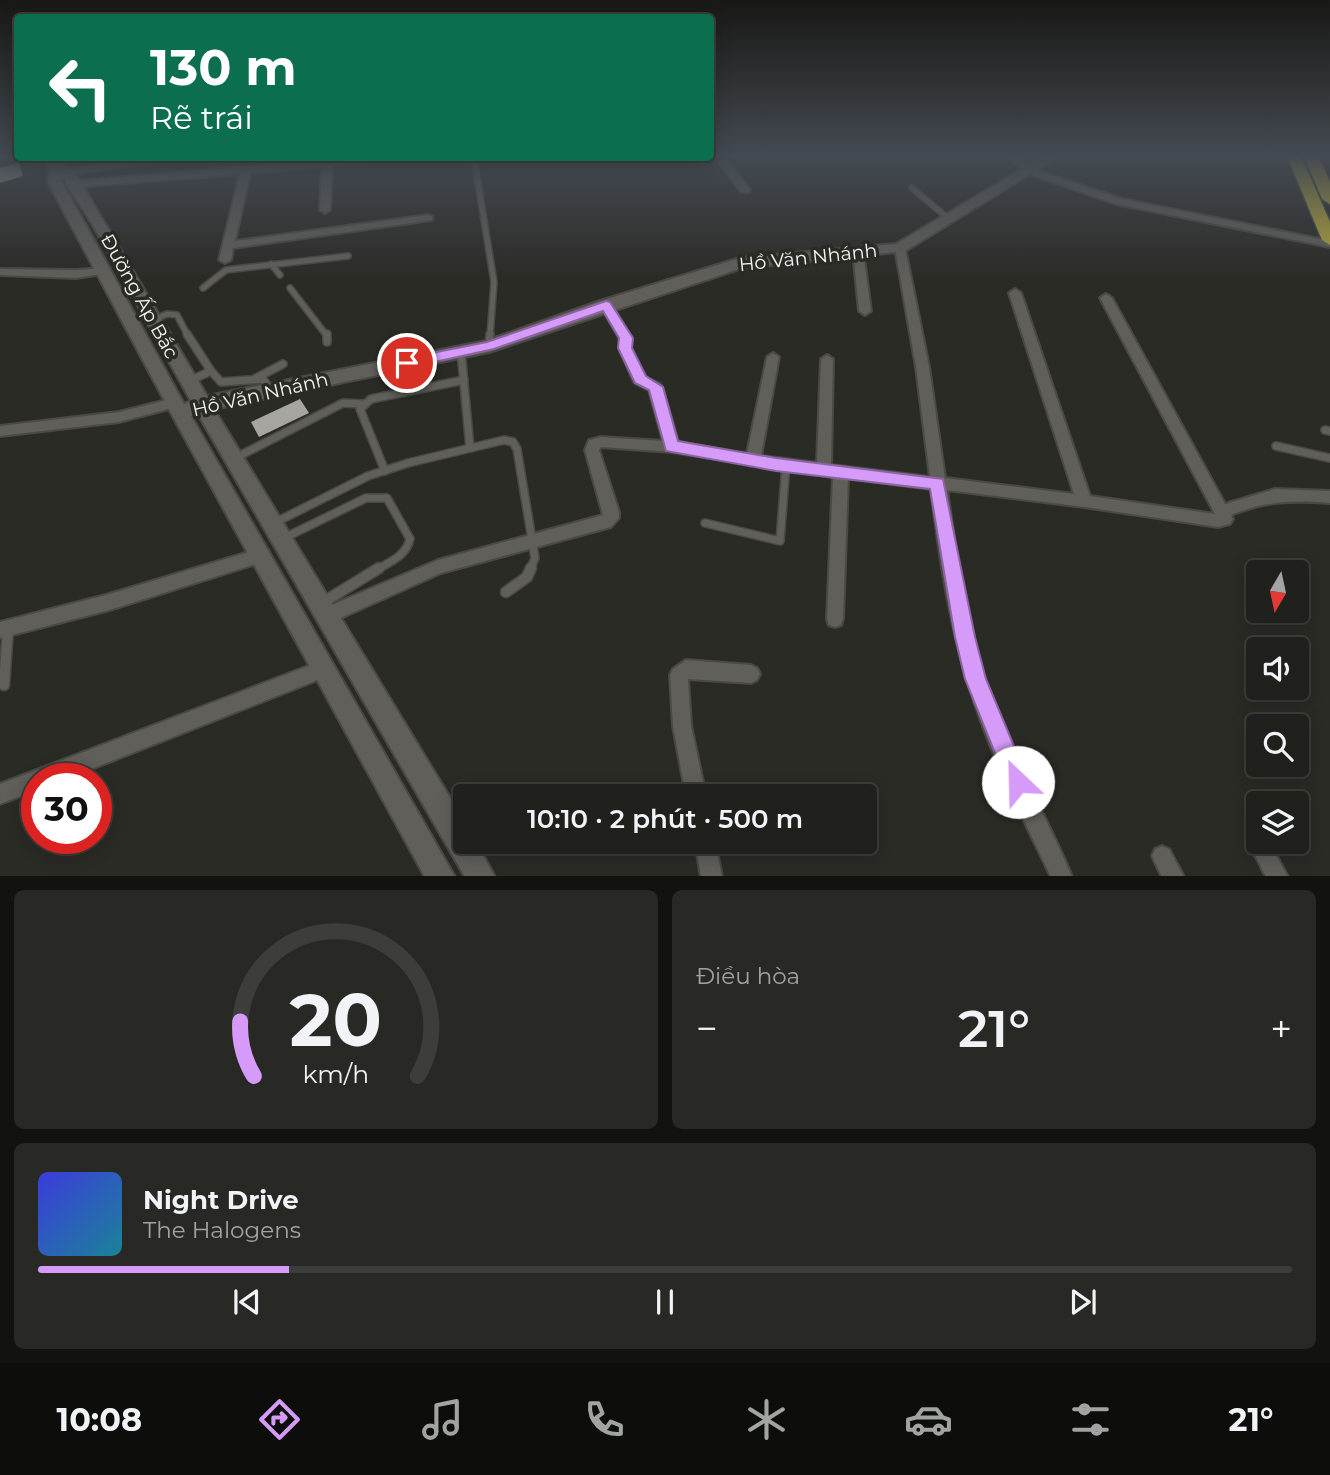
<!DOCTYPE html>
<html lang="vi">
<head>
<meta charset="utf-8">
<style>
  :root { --surface:#20201c; --page:#282825; --text:#f1f3f6; --muted:#a2a3a3; --line:#3d3e3b; --accent:#d69bf9 }
  body { margin:0; font-family:Montserrat,sans-serif; background:var(--page); color:var(--text); height:100vh; display:flex; flex-direction:column; font-size:26px; white-space:nowrap }
  * { box-sizing:border-box; margin:0 }
  p { font-size:23px; color:var(--muted) }
  .icon { flex:none; width:38px; height:38px; fill:none; stroke:currentColor; stroke-width:2; stroke-linecap:round; stroke-linejoin:round }
  .map { position:relative; height:876px; overflow:hidden }
  .details { display:flex; flex-direction:column; gap:14px; padding:14px; background:#12120f; flex:1 }
  .details>* { flex:none }
  .hud { position:absolute; left:14px; top:14px; width:700px; height:147px; border-radius:7px; box-shadow:0 4px 18px #0003,0 0 0 2px var(--line); background:#0b6e4f; color:#fff; overflow:hidden }
  .needle { width:46px; rotate:189deg }
  .fabs { position:absolute; left:1246px; top:560px; display:grid; gap:14px }
  .fabs a { display:grid; place-items:center; width:63px; height:63px; border-radius:7px; background:var(--surface); box-shadow:0 4px 18px #0003,0 0 0 2px var(--line); font-size:35px }
  .speed { position:absolute; left:21px; top:763px; display:flex; gap:14px; font-size:35px; font-weight:700; text-align:center }
  .speed>* { display:grid; place-content:center; width:91px; height:91px; border-radius:50%; background:var(--surface); box-shadow:0 4px 18px #0003,0 0 0 2px var(--line); line-height:1 }
  .speed .limit { border:10px solid #d22; background:#fff; color:#111 }
  .pin { position:absolute; display:grid; place-items:center; width:60px; height:60px; color:#fff; margin:-30px; border:4px solid #fff; border-radius:50%; box-shadow:0 2px 7px #0007 }
  .me { position:absolute; width:77px; margin:-38px; rotate:336deg; stroke-linejoin:round; filter:drop-shadow(0 0 5px #0008) }
  .turn { display:flex; align-items:center; gap:24px; height:147px; padding:0 21px; font-size:32px }
  .turn .icon { width:91px; height:91px; stroke-width:2.5 }
  .turn b { display:block; font-size:49px; line-height:60px }
  .big { font-size:52px; font-weight:600; line-height:1.1 }
  .details .card { flex:1; display:flex; flex-direction:column; justify-content:center; gap:10px; min-width:0; padding:0 24px; border-radius:10px; background:var(--page) }
  .details .dial { align-items:center; gap:0 }
  .dial svg { height:182px; overflow:visible; fill:none; stroke:var(--line); stroke-width:7; stroke-linecap:round; text-anchor:middle }
  .dial text { fill:var(--text); stroke:none }
  .song { display:flex; align-items:center; gap:21px }
  .cover { width:84px; height:84px; border-radius:10px; background:linear-gradient(135deg,hsl(240 70% 55%),hsl(190 70% 35%)) }
  .played { height:7px; border-radius:4px; background:linear-gradient(90deg,var(--accent) 20%,var(--line) 20%) }
  .keys { display:flex; justify-content:space-around; direction:ltr }
  .heat { display:flex; justify-content:space-between; align-items:center; font-size:38px; direction:ltr }
  .details .tiles { flex:1; display:grid; gap:14px; grid-template-columns:1fr 1fr }
  .card:last-child { grid-column:span 2 }
  .trip { position:absolute; left:453px; top:784px; width:424px; height:70px; border-radius:7px; background:var(--surface); box-shadow:0 4px 18px #0003,0 0 0 2px var(--line); font-weight:600; line-height:70px; text-align:center }
  .menu { display:flex; height:112px; justify-content:space-around; align-items:center; background:#0d0d0b; color:var(--muted) }
  .menu .icon { width:49px; height:49px }
  .menu .current { color:var(--accent) }
  .menu b { font-size:32px; color:var(--text) }
  .map>svg:first-child { display:block }
</style>
</head>
<body>
<div class="map">
<svg width="1330" height="877" viewBox="0 0 1330 877">
  <rect width="100%" height="100%" fill="#2b2b26"/>
  <g fill="#a6a59f">
    <polygon points="19,163 23,176 0,183 0,168"/>
    <polygon points="300,399 309,413 259,437 251,422"/>
  </g>
  <g fill="none" stroke-linecap="round" stroke-linejoin="round">
    <g stroke="#4a4945" stroke-width="8">
      <g id="lane-far2">
        <polyline points="474,158 494,282 490,336"/>
        <polyline points="912,188 949,219"/>
        <polyline points="271,264 280,275"/>
        <polyline points="203,288 226,270 348,256"/>
        <polyline points="290,288 327,336"/>
        <polyline points="153,320 167,314 177,315 188,336"/>
      </g>
    </g>
    <g stroke="#4a4945" stroke-width="10">
      <g id="lane-far1">
        <polyline points="187,334 211,371 189,381"/>
        <polyline points="327,334 327,342"/>
        <polyline points="489,346 490,334"/>
        <polyline points="461,352 470,448"/>
        <polyline points="211,371 221,382 263,379 270,390"/>
        <polyline points="256,378 283,364"/>
        <polyline points="1325,430 1330,431"/>
        <polyline points="1276,446 1330,458"/>
        <polyline points="235,458 343,403 363,404"/>
        <polyline points="385,471 360,409 371,399 464,380"/>
        <polyline points="274,523 368,476 408,463 504,440 513,442 517,449 535,558 530,570"/>
        <polyline points="705,523 780,541 786,465"/>
        <path d="M284 538 366 498H387L410 539C406 556 390 562 376 570"/>
      </g>
    </g>
    <g stroke="#4a4945" stroke-width="13">
      <g id="lane">
        <polyline points="506,592 527,577 531,568"/>
        <polyline points="322,603 379,568"/>
        <polyline points="4,685 8,629"/>
      </g>
    </g>
    <g stroke="#4a4945" stroke-width="4">
      <g id="street">
        <polygon points="714,156 724,156 750,190 749,192 741,192"/>
        <polygon points="1006,156 1017,156 1033,169 1122,199 1330,241 1330,247 1116,204 1027,173"/>
        <polygon points="56,158 70,158 51,163 51,159"/>
        <polygon points="137,158 155,158 150,161 65,176 60,173 65,170"/>
        <polygon points="351,158 372,158 367,161 332,166 330,210 325,213 320,210 322,167 250,173 235,241 428,215 432,216 432,220 233,248 231,260 225,263 219,260 240,174 76,187 71,184 76,181"/>
        <path d="M900 245 905 248 929 367 945 478 1074 494 1009 293 1015 289 1021 293 1090 496 1215 514 1100 298 1106 294 1112 298 1225 504 1275 489 1330 491V503C1294 500 1265 501 1231 515L1233 519 1230 524 1218 527 1084 507 947 490C958 570 971 651 1001 726 1022 777 1051 825 1072 877H1051C1024 820 995 764 975 704 951 635 940 561 931 489L848 478 843 619 841 625 835 627 829 625 827 619 833 477 672 452 601 447 599 450 619 512V518L611 527 441 573 334 621 328 623 322 621 320 615 322 609 438 560 603 515 585 450 589 440 601 437 663 441 649 390 635 383 633 380 619 348 620 339 600 305 606 301 610 302 632 339 631 348 645 377 660 384 662 387 678 442 747 454 767 357 773 353 779 357 761 456 817 463 821 359 827 355 833 359 831 465 930 477 916 367 895 248Z"/>
        <polygon points="858,248 863,251 871,311 865,315 859,311 853,251"/>
        <polygon points="104,268 110,271 108,273 76,278 0,275 0,269 76,270"/>
        <polygon points="175,398 182,403 180,406 119,422 0,436 0,426 119,412"/>
        <polygon points="262,548 268,550 270,555 268,560 262,562 106,611 0,638 0,622 106,595"/>
        <polygon points="324,660 330,663 333,669 330,675 66,779 37,779 37,790 0,804 0,784"/>
        <polygon points="686,660 751,665 757,668 760,674 757,680 751,683 688,679 691,726 706,796 686,796 673,726 670,675 673,669"/>
        <polygon points="1258,840 1269,842 1288,877 1266,877 1252,849 1255,842"/>
        <polygon points="695,842 715,842 722,877 701,877"/>
        <polygon points="1162,846 1169,849 1184,877 1162,877 1152,856 1155,849"/>
      </g>
    </g>
    <g stroke="#4a4945" stroke-width="4">
      <path id="secondary" d="M1044 156H1059L905 251 742 268 489 352 214 409 466 824V842H476L495 877H465L198 414 191 416 455 877H425L171 413 48 182 49 166 46 158H58L78 178 207 396 486 341 600 301 740 258 896 244ZM62 177 93 225 191 401 184 404 62 182Z"/>
    </g>
    <g stroke="#4a4945" stroke-width="3">
      <g id="highway">
        <polygon points="1287,156 1301,156 1330,222 1330,245 1322,240"/>
        <polygon points="1304,156 1318,156 1330,182 1330,204 1322,199"/>
      </g>
    </g>
    <use href="#lane-far2" stroke="#605f5a" stroke-width="5"/>
    <use href="#lane-far1" stroke="#605f5a" stroke-width="7"/>
    <use href="#lane" stroke="#605f5a" stroke-width="10"/>
    <use href="#street" fill="#605f5a" fill-rule="evenodd"/>
    <use href="#secondary" fill="#605f5a" fill-rule="evenodd"/>
    <use href="#highway" fill="#b8aa3b" fill-rule="evenodd"/>
  </g>
  <linearGradient id="sky" x2="0" y2="1"><stop stop-color="#181815"/><stop offset="0.56" stop-color="#444a52"/><stop offset="1" stop-color="#444a52" stop-opacity="0"/></linearGradient>
  <rect width="1330" height="279" fill="url(#sky)"/>
  <polygon fill="#d69bf9" stroke="#8b65a2" stroke-width="2" points="606,301 610,302 633,338 632,348 646,376 663,387 678,441 776,458 943,479 975,637 986,679 1029,782 1026,790 1018,793 1010,790 965,679 955,637 930,489 776,471 666,451 649,390 635,383 618,348 619,338 603,311 494,349 407,368 399,363 407,358 487,342"/>
  <g text-anchor="middle" stroke-width="7" stroke-linejoin="round" paint-order="stroke">
    <g font-size="19" fill="#f5f5f2" stroke="#2b2b26">
      <text transform="translate(808 257) rotate(-6)" y="7">Hồ Văn Nhánh</text>
      <text transform="translate(140 296) rotate(61)" y="7">Đường Ấp Bắc</text>
      <text transform="translate(260 394) rotate(-13)" y="7">Hồ Văn Nhánh</text>
    </g>
  </g>
</svg>
<div class="fabs">
<a><svg class="needle" viewBox="-14 -14 28 28"><path d="M0-13l5 13h-10z" fill="#e53935"/><path d="M0 13l5-13h-10z" fill="#a2a3a3"/></svg></a>
<a><svg class="icon" aria-label="sound" viewBox="0 0 24 24"><path d="M4 9h4l5-4v14l-5-4H4zM17 9q2 3 0 6"/></svg></a>
<a><svg class="icon" aria-label="search" viewBox="0 0 24 24"><circle cx="10" cy="10" r="6"/><path d="M15 15l6 6"/></svg></a>
<a><svg class="icon" aria-label="layers" viewBox="0 0 24 24"><path d="M12 4l9 5-9 5-9-5zM3 14l9 5 9-5"/></svg></a>
</div>
<div class="speed"><div class="limit">30</div></div>
<div class="pin" style="left:407px;top:363px;background:#d93025"><svg class="icon" aria-label="arrive" viewBox="0 0 24 24"><path d="M6 21V4h12l-3 4 3 4H6"/></svg></div>
<svg class="me" style="left:1018px;top:782px" viewBox="-20 -20 40 40"><circle r="19" fill="#fff"/><path d="M0-13L10 11 0 6-10 11z" fill="#d69bf9"/></svg>
<div class="trip">10:10 · 2 phút · 500 m</div>
<div class="hud">
<div class="turn"><svg class="icon" aria-label="left" viewBox="0 0 24 24"><path d="M17 20v-9H6M10 6l-5 5 5 5"/></svg><div><b>130 m</b>Rẽ trái</div></div>
</div>
</div>
<section class="details">
<div class="tiles">
<div class="card dial"><svg viewBox="0 0 100 80">
<path d="M14 69A42 42 0 1 1 86 69"/>
<path d="M14 69A42 42 0 0 1 8 45" stroke="#d69bf9"/>
<text x="50" y="56" font-size="32" font-weight="700">20</text>
<text x="50" y="72" font-size="11">km/h</text>
</svg></div>
<div class="card"><p>Điều hòa</p>
<div class="heat"><a>−</a><b class="big">21°</b><a>+</a></div>
</div>
<div class="card">
<div class="song"><i class="cover"></i><div><b>Night Drive</b><p>The Halogens</p></div></div>
<div class="played"></div>
<div class="keys"><svg class="icon" aria-label="previous" viewBox="0 0 24 24"><path d="M18 5L8 12l10 7zM5 5v14"/></svg><svg class="icon" aria-label="pause" viewBox="0 0 24 24"><path d="M8 5v14M16 5v14"/></svg><svg class="icon" aria-label="next" viewBox="0 0 24 24"><path d="M6 5l10 7-10 7zM19 5v14"/></svg></div>
</div>
</div>
</section>
<nav class="menu">
<b>10:08</b>
<svg class="icon current" aria-label="directions" viewBox="0 0 24 24"><path d="M12 3l9 9-9 9-9-9zM9 14v-3h6M13 9l2 2-2 2"/></svg>
<svg class="icon" aria-label="music" viewBox="0 0 24 24"><path d="M9 18V5l10-2v13"/><circle cx="6" cy="18" r="3"/><circle cx="16" cy="16" r="3"/></svg>
<svg class="icon" aria-label="phone" viewBox="0 0 24 24"><path d="M5 4h4l2 5-3 2q2 4 5 5l2-3 5 2v4C11 20 4 13 5 4z"/></svg>
<svg class="icon" aria-label="climate" viewBox="0 0 24 24"><path d="M12 3v18M4 7l16 10M4 17L20 7"/></svg>
<svg class="icon" aria-label="car" viewBox="0 0 24 24"><path d="M5 17H2v-5l4-1 3-4h7l3 4 3 1v5h-3M9 17h6M6 11h13"/><circle cx="7" cy="17" r="2"/><circle cx="17" cy="17" r="2"/></svg>
<svg class="icon" aria-label="filters" viewBox="0 0 24 24"><path d="M4 7h16M4 17h16"/><circle cx="9" cy="7" r="2"/><circle cx="15" cy="17" r="2"/></svg>
<b>21°</b>
</nav>
</body>
</html>
